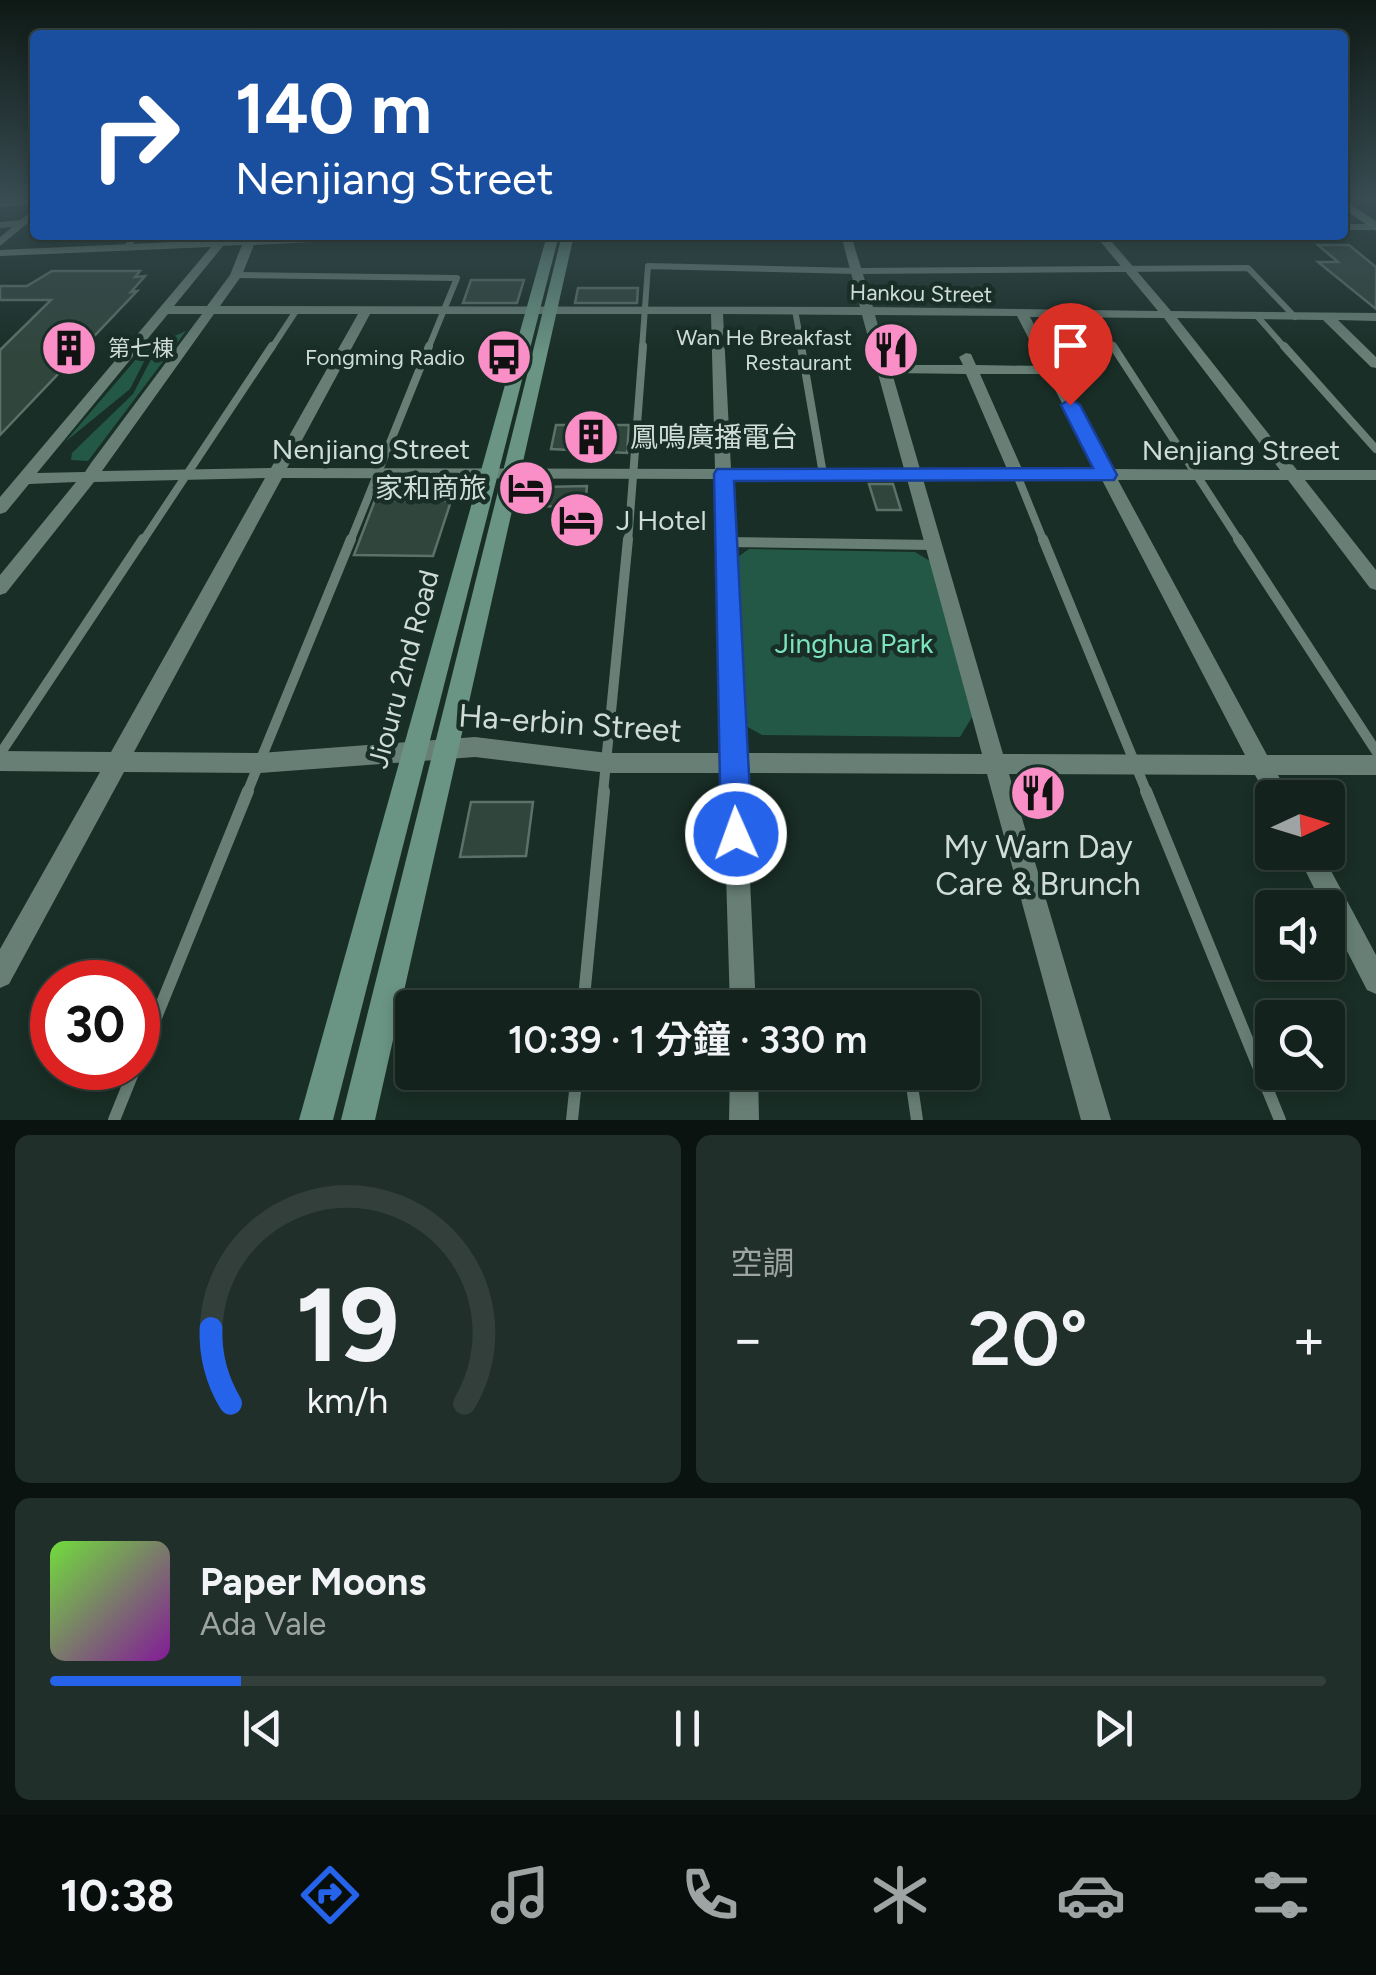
<!DOCTYPE html>
<html lang="zh-TW">
<head>
<meta charset="utf-8">
<style>
  :root { --surface:#13221c; --page:#202f29; --text:#f1f3f6; --muted:#9da4a3; --line:#323f3b; --accent:#2563eb }
  body { margin:0; font-family:Figtree,"Noto Sans TC",sans-serif; background:var(--page); color:var(--text); height:100vh; display:flex; flex-direction:column; font-size:38px; white-space:nowrap }
  * { box-sizing:border-box; margin:0 }
  p { font-size:32px; color:var(--muted) }
  .icon { flex:none; width:55px; height:55px; fill:none; stroke:currentColor; stroke-width:2; stroke-linecap:round; stroke-linejoin:round }
  .map { position:relative; height:1120px; overflow:hidden }
  .details { display:flex; flex-direction:column; gap:15px; padding:15px; background:#0a130f; flex:1 }
  .details>* { flex:none }
  .banner { position:absolute; left:30px; top:30px; width:1318px; height:210px; border-radius:10px; box-shadow:0 5px 15px #0003,0 0 0 2px var(--line); background:#1a4fa0; color:#fff; overflow:hidden }
  .needle { width:65px; rotate:86deg }
  .tools { position:absolute; left:1255px; top:780px; display:grid; gap:20px }
  .tools a { display:grid; place-items:center; width:90px; height:90px; border-radius:10px; background:var(--surface); box-shadow:0 5px 15px #0003,0 0 0 2px var(--line); font-size:50px }
  .speed { position:absolute; left:30px; top:960px; display:flex; gap:20px; font-size:50px; font-weight:700; text-align:center }
  .speed>* { display:grid; place-content:center; width:130px; height:130px; border-radius:50%; background:var(--surface); box-shadow:0 5px 15px #0003,0 0 0 2px var(--line); line-height:1 }
  .speed .limit { border:15px solid #d22; background:#fff; color:#111 }
  .pin { position:absolute; display:grid; place-items:center; width:85px; height:85px; color:#fff; margin:-102px -42px; border-radius:50% 50% 50% 0; rotate:-45deg; box-shadow:0 0 10px #0007 }
  .pin .icon { rotate:45deg }
  .me { position:absolute; width:110px; margin:-55px; rotate:358deg; stroke-linejoin:round; filter:drop-shadow(0 0 8px #0008) }
  .turn { display:flex; align-items:center; gap:35px; height:210px; padding:0 40px; font-size:45px }
  .turn .icon { width:130px; height:130px; stroke-width:2.5 }
  .turn b { display:block; font-size:70px; line-height:85px }
  .big { font-size:75px; font-weight:600; line-height:1.1 }
  .details .tile { flex:1; display:flex; flex-direction:column; justify-content:center; gap:15px; min-width:0; padding:0 35px; border-radius:15px; background:var(--page) }
  .details .dial { align-items:center; gap:0 }
  .dial svg { height:260px; overflow:visible; fill:none; stroke:var(--line); stroke-width:7; stroke-linecap:round; text-anchor:middle }
  .dial text { fill:var(--text); stroke:none }
  .song { display:flex; align-items:center; gap:30px }
  .cover { width:120px; height:120px; border-radius:15px; background:linear-gradient(135deg,hsl(100 70% 55%),hsl(290 70% 35%)) }
  .played { height:10px; border-radius:5px; background:linear-gradient(90deg,var(--accent) 15%,var(--line) 15%) }
  .keys { display:flex; justify-content:space-around; direction:ltr }
  .heat { display:flex; justify-content:space-between; align-items:center; font-size:55px; direction:ltr }
  .details .tiles { flex:1; display:grid; gap:15px; grid-template-columns:1fr 1fr }
  .tile:last-child { grid-column:span 2 }
  .trip { position:absolute; left:395px; top:990px; width:585px; height:100px; border-radius:10px; background:var(--surface); box-shadow:0 5px 15px #0003,0 0 0 2px var(--line); font-weight:600; line-height:100px; text-align:center }
  .menu { display:flex; height:160px; justify-content:space-around; align-items:center; background:#080e0b; color:var(--muted) }
  .menu .icon { width:70px; height:70px }
  .menu .on { color:var(--accent) }
  .menu b { font-size:45px; color:var(--text) }
  .map>svg:first-child { display:block }
</style>
</head>
<body>
<div class="map">
<svg width="1376" height="1120" viewBox="0 0 1376 1120">
  <rect width="100%" height="100%" fill="#192e26"/>
  <g fill="#235846">
    <polygon points="186,331 88,461 71,460 72,453 133,394 160,342"/>
    <polygon points="149,344 153,344 130,389 65,442"/>
    <polygon points="749,549 915,552 930,561 972,717 960,737 762,735 744,725 735,559"/>
  </g>
  <g fill="#30463d" stroke="#5b7268" stroke-width="2.5">
    <polygon points="1318,245 1349,245 1376,267 1376,309 1318,262 1338,262"/>
    <polygon points="52,271 140,271 135,277 145,276 131,292 137,291 0,435 0,350 51,300 0,300 0,286 27,286"/>
    <polygon points="471,280 524,280 517,303 463,303"/>
    <polygon points="578,288 638,288 637,303 575,303"/>
    <polygon points="556,425 629,425 627,453 551,449"/>
    <polygon points="869,484 893,484 901,510 877,510"/>
    <polygon points="587,486 585,507 527,506 529,495 542,487"/>
    <polygon points="375,500 451,501 433,556 354,555"/>
    <polygon points="471,802 533,802 526,856 460,857"/>
  </g>
  <g fill="none" stroke-linecap="round" stroke-linejoin="round">
    <g stroke="#677f75" stroke-width="6">
      <polyline points="0,204 35,201"/>
      <polyline points="0,225 21,223"/>
      <polyline points="127,247 136,235"/>
      <polyline points="236,275 457,278 428,349"/>
      <polyline points="795,310 802,349"/>
      <polyline points="1093,316 1114,349"/>
      <polyline points="1257,316 1286,349"/>
      <polyline points="271,349 296,311"/>
      <polyline points="642,349 648,266 857,271 1248,268 1295,317"/>
    </g>
    <g stroke="#677f75" stroke-width="8">
      <polyline points="801,346 823,474"/>
      <polyline points="1113,346 1240,542"/>
      <polyline points="1284,346 1376,449"/>
      <polyline points="1017,475 1044,542"/>
      <polyline points="142,542 272,346"/>
      <polyline points="350,542 429,346"/>
      <polyline points="628,542 643,346"/>
    </g>
    <g stroke="#677f75" stroke-width="10">
      <polyline points="1043,539 1147,793"/>
      <polyline points="1238,539 1376,751"/>
      <polyline points="727,542 934,545"/>
      <polyline points="0,754 143,539"/>
      <polyline points="247,793 351,539"/>
      <polyline points="603,793 628,539"/>
    </g>
    <g stroke="#677f75" stroke-width="12">
      <polyline points="1146,791 1280,1120"/>
      <polyline points="583,1008 604,791"/>
      <polyline points="138,1062 248,791"/>
      <polyline points="910,1072 917,1120"/>
      <polyline points="114,1120 135,1068"/>
      <polyline points="572,1120 577,1072"/>
    </g>
    <g fill="#677f75" fill-rule="evenodd">
      <polygon points="35,208 35,217 0,246 0,237"/>
      <rect x="1342" y="224" width="34" height="6"/>
      <path d="M247 235H257L256 238 396 235 391 238 254 245 242 275 220 306 860 307 841 235H851L873 307 1158 311 1095 235H1106L1171 311 1376 313V321L1338 320 1376 357V368L1371 367 1323 320 1177 318 1297 470H1376V480H1305L1376 570V590L1370 588 1288 480H1118L1267 755H1376V775H1278L1290 798H1272V806L1255 775 1009 774 1111 1120H1081L987 774 745 773 756 1008H730L723 773H608L475 757 260 773 124 772 9 984 0 988V949L100 772 0 771V751L111 752 265 478 94 482 6 593 0 595V575L76 482 29 484 6 512 0 514V497L211 247 0 256V250L216 240 222 237 245 238ZM242 245 230 275 207 306H174L223 246ZM168 314H202L91 463 85 472 37 473ZM214 314H358L271 468 102 471ZM370 314H711L715 469 287 468ZM723 314 862 315 904 469H731ZM875 315 1017 316 1043 366 976 365 971 354 966 353 959 357 963 365H889ZM1030 317 1164 318 1280 470 1112 469ZM892 373 966 374 1007 469H920ZM980 374H1047L1096 469H1022ZM282 478 715 479 723 753H608L475 737 260 753 134 752ZM731 479H907L982 754 744 753ZM923 479 1102 480 1245 755 1003 754Z"/>
      <polygon points="1296,852 1321,852 1376,955 1376,994 1367,990 1328,914 1328,908 1324,908"/>
      <polygon points="730,1072 758,1072 759,1120 729,1120"/>
    </g>
    <g fill="#6a9484" fill-rule="evenodd">
      <polygon points="1342,199 1376,221 1376,231 1342,208"/>
      <polygon points="547,235 559,235 333,1120 299,1120"/>
      <polygon points="562,235 574,235 375,1120 341,1120"/>
    </g>
  </g>
  <linearGradient id="sky" x2="0" y2="1"><stop stop-color="#0e1915"/><stop offset="0.56" stop-color="#384c52"/><stop offset="1" stop-color="#384c52" stop-opacity="0"/></linearGradient>
  <rect width="1376" height="356" fill="url(#sky)"/>
  <polygon fill="#2563eb" stroke="#184099" stroke-width="2.5" points="1070,399 1080,405 1117,475 1114,480 734,481 752,834 747,844 736,848 726,844 721,834 714,474 717,469 1093,468 1061,405"/>
  <defs>
    <g id="building-disc" transform="scale(2.875)"><circle r="9.5" fill="#fa8fc7" stroke="#192e26"/><path d="M-4-6H4V6H1V3H-1V6H-4ZM-2.5-4.3h1.7v1.8h-1.7ZM.8-4.3h1.7v1.8H.8ZM-2.5-1h1.7V.8h-1.7ZM.8-1h1.7V.8H.8Z" fill="#111"/></g>
    <g id="restaurant-disc" transform="scale(2.875)"><circle r="9.5" fill="#fa8fc7" stroke="#192e26"/><path d="M-5-6h1v4h1v-4h1v4h1v-4h1v5L-1.5 .5V6h-2V.5L-5-1ZM5-6V6H3V1.5H1.5Q1.5-4 5-6Z" fill="#111"/></g>
    <g id="bus-disc" transform="scale(2.875)"><circle r="9.5" fill="#fa8fc7" stroke="#192e26"/><path d="M-5-6H5V4H4V6H2V4H-2V6H-4V4H-5ZM-3.5-4V0h7V-4ZM-3.5 1.2v1.5H-2V1.2ZM2 1.2v1.5H3.5V1.2Z" fill="#111"/></g>
    <g id="hotel-disc" transform="scale(2.875)"><circle r="9.5" fill="#fa8fc7" stroke="#192e26"/><path d="M-6-4.5h1.5V1H6V5H4.5V3h-9V5H-6ZM-4 0a1.8 1.8 0 1 1 3.6 0ZM.5 0V-2.5h3Q6-2.5 6 0Z" fill="#111"/></g>
  </defs>
  <g fill-rule="evenodd">
    <use href="#building-disc" x="69" y="348"/>
    <use href="#restaurant-disc" x="891" y="350"/>
    <use href="#bus-disc" x="504" y="357"/>
    <use href="#building-disc" x="591" y="437"/>
    <use href="#hotel-disc" x="526" y="488"/>
    <use href="#hotel-disc" x="577" y="520"/>
    <use href="#restaurant-disc" x="1038" y="793"/>
  </g>
  <g text-anchor="middle" stroke-width="9" stroke-linejoin="round" paint-order="stroke">
    <g font-size="22" fill="#cfdcd7" stroke="#192e26">
      <text transform="translate(921 293) rotate(1)" y="8">Hankou Street</text>
    </g>
    <g font-size="22" fill="#cfdcd7" stroke="#192e26" text-anchor="end">
      <text x="852" y="345">Wan He Breakfast<tspan x="852" dy="25">Restaurant</tspan></text>
      <text x="108" y="356" text-anchor="start">第七棟</text>
      <text x="465" y="365">Fongming Radio</text>
    </g>
    <g font-size="28" fill="#cfdcd7" stroke="#192e26" text-anchor="start">
      <text x="630" y="447">鳳鳴廣播電台</text>
      <text x="487" y="498" text-anchor="end">家和商旅</text>
      <text x="616" y="530">J Hotel</text>
    </g>
    <g font-size="28" fill="#cfdcd7" stroke="#192e26">
      <text x="371" y="459">Nenjiang Street</text>
      <text x="1241" y="460">Nenjiang Street</text>
      <text transform="translate(403 669) rotate(-75)" y="10">Jiouru 2nd Road</text>
    </g>
    <g font-size="28" fill="#7ce4be" stroke="#192e26">
      <text x="854" y="653">Jinghua Park</text>
    </g>
    <g font-size="32" fill="#cfdcd7" stroke="#192e26">
      <text transform="translate(570 723) rotate(4)" y="11">Ha-erbin Street</text>
    </g>
    <g font-size="32" fill="#cfdcd7" stroke="#192e26">
      <text x="1038" y="858">My Warn Day<tspan x="1038" dy="37">Care &amp; Brunch</tspan></text>
    </g>
  </g>
</svg>
<div class="tools">
<a><svg class="needle" viewBox="-14 -14 28 28"><path d="M0-13l5 13h-10z" fill="#e53935"/><path d="M0 13l5-13h-10z" fill="#9da4a3"/></svg></a>
<a><svg class="icon" aria-label="sound" viewBox="0 0 24 24"><path d="M4 9h4l5-4v14l-5-4H4zM17 9q2 3 0 6"/></svg></a>
<a><svg class="icon" aria-label="search" viewBox="0 0 24 24"><circle cx="10" cy="10" r="6"/><path d="M15 15l6 6"/></svg></a>
</div>
<div class="speed"><div class="limit">30</div></div>
<div class="pin" style="left:1070px;top:405px;background:#d93025"><svg class="icon" aria-label="arrive" viewBox="0 0 24 24"><path d="M6 21V4h12l-3 4 3 4H6"/></svg></div>
<svg class="me" style="left:736px;top:834px" viewBox="-20 -20 40 40"><circle r="17" fill="#2563eb" stroke="#fff" stroke-width="3"/><path d="M0-11L8 9 0 5-8 9z" fill="#fff"/></svg>
<div class="trip">10:39 · 1 分鐘 · 330 m</div>
<div class="banner">
<div class="turn"><svg class="icon" aria-label="right" viewBox="0 0 24 24"><path d="M7 20v-9h11M14 6l5 5-5 5"/></svg><div><b>140 m</b>Nenjiang Street</div></div>
</div>
</div>
<section class="details">
<div class="tiles">
<div class="tile dial"><svg viewBox="0 0 100 80">
<path d="M14 69A42 42 0 1 1 86 69"/>
<path d="M14 69A42 42 0 0 1 8 46" stroke="#2563eb"/>
<text x="50" y="56" font-size="32" font-weight="700">19</text>
<text x="50" y="72" font-size="11">km/h</text>
</svg></div>
<div class="tile"><p>空調</p>
<div class="heat"><a>−</a><b class="big">20°</b><a>+</a></div>
</div>
<div class="tile">
<div class="song"><i class="cover"></i><div><b>Paper Moons</b><p>Ada Vale</p></div></div>
<div class="played"></div>
<div class="keys"><svg class="icon" aria-label="previous" viewBox="0 0 24 24"><path d="M18 5L8 12l10 7zM5 5v14"/></svg><svg class="icon" aria-label="pause" viewBox="0 0 24 24"><path d="M8 5v14M16 5v14"/></svg><svg class="icon" aria-label="next" viewBox="0 0 24 24"><path d="M6 5l10 7-10 7zM19 5v14"/></svg></div>
</div>
</div>
</section>
<nav class="menu">
<b>10:38</b>
<svg class="icon on" aria-label="directions" viewBox="0 0 24 24"><path d="M12 3l9 9-9 9-9-9zM9 14v-3h6M13 9l2 2-2 2"/></svg>
<svg class="icon" aria-label="music" viewBox="0 0 24 24"><path d="M9 18V5l10-2v13"/><circle cx="6" cy="18" r="3"/><circle cx="16" cy="16" r="3"/></svg>
<svg class="icon" aria-label="phone" viewBox="0 0 24 24"><path d="M5 4h4l2 5-3 2q2 4 5 5l2-3 5 2v4C11 20 4 13 5 4z"/></svg>
<svg class="icon" aria-label="climate" viewBox="0 0 24 24"><path d="M12 3v18M4 7l16 10M4 17L20 7"/></svg>
<svg class="icon" aria-label="car" viewBox="0 0 24 24"><path d="M5 17H2v-5l4-1 3-4h7l3 4 3 1v5h-3M9 17h6M6 11h13"/><circle cx="7" cy="17" r="2"/><circle cx="17" cy="17" r="2"/></svg>
<svg class="icon" aria-label="filters" viewBox="0 0 24 24"><path d="M4 7h16M4 17h16"/><circle cx="9" cy="7" r="2"/><circle cx="15" cy="17" r="2"/></svg>
</nav>
</body>
</html>
